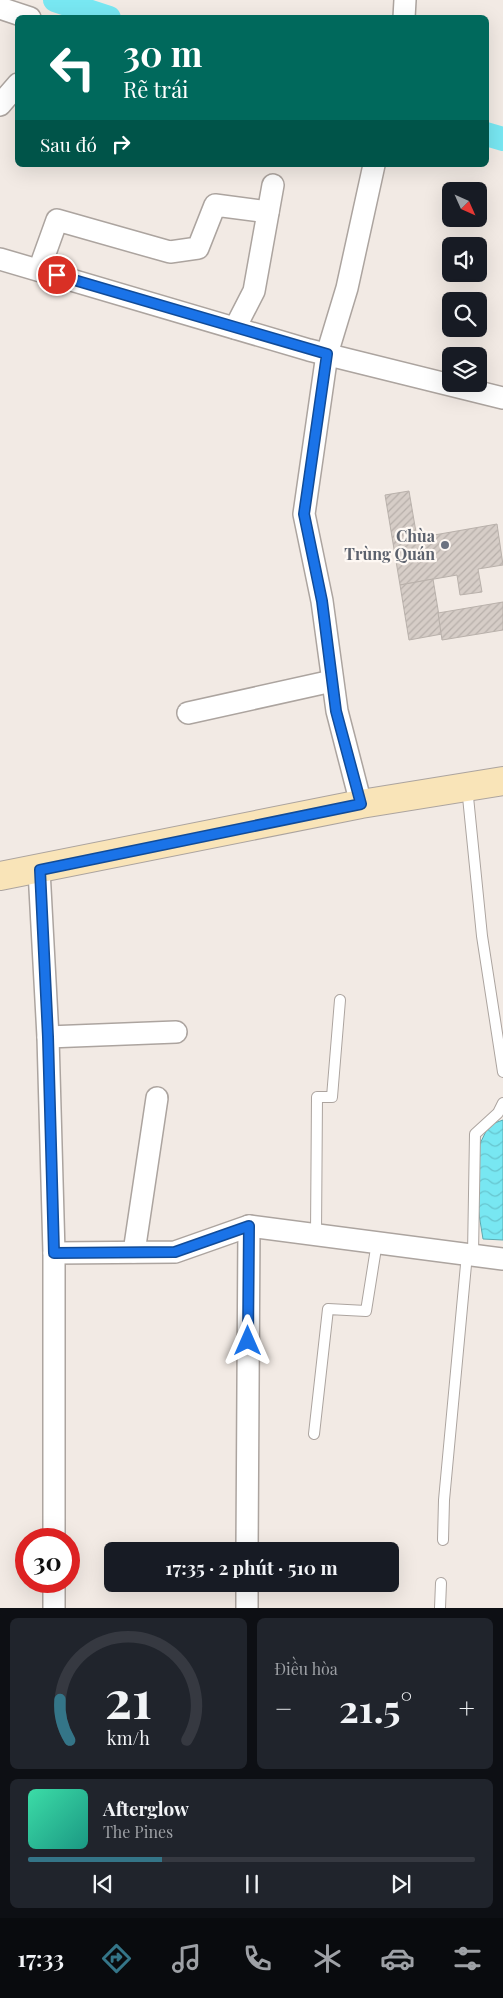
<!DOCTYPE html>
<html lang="vi">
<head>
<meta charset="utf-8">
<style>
  :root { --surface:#171b24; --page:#20242c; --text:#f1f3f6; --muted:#9ea1a6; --line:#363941; --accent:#347588 }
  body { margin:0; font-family:"Playfair Display",serif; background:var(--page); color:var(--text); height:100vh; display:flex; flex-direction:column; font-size:19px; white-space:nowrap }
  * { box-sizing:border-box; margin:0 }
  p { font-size:16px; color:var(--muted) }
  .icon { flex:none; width:28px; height:28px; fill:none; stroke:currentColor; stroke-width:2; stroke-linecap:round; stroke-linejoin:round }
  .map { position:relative; height:1608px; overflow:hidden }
  .side { display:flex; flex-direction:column; gap:10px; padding:10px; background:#0d0f14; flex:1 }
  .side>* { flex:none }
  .guide { position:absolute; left:15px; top:15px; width:474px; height:152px; border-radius:8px; box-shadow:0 5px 20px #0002; background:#00695c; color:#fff; overflow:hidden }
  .needle { width:32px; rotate:135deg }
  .fabs { position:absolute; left:442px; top:182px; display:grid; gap:10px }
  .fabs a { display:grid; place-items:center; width:45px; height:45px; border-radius:8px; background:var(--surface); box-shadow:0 5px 20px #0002; font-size:25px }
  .speed { position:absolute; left:15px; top:1528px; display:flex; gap:10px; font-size:25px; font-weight:700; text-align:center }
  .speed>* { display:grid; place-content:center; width:65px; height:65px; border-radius:50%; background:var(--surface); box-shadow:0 5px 20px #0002; line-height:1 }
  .speed .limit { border:8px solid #d22; background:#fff; color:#111 }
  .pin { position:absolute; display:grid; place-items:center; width:42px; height:42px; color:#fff; margin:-21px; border:2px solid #fff; border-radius:50%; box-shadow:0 1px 5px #0007 }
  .me { position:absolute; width:55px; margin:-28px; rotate:0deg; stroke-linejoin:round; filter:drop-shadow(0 0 4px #0008) }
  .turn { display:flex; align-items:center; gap:18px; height:105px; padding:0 25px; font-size:22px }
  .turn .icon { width:65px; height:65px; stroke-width:2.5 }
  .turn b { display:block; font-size:35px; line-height:42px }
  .then { display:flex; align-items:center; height:48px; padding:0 25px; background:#0003; gap:10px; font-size:19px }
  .big { font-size:38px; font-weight:700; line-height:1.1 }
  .side .tile { flex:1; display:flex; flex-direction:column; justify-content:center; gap:8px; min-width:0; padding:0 18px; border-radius:8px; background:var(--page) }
  .side .dial { align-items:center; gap:0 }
  .dial svg { height:130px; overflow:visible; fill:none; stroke:var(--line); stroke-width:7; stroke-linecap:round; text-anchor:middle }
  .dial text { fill:var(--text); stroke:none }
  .song { display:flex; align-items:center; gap:15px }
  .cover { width:60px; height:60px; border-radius:8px; background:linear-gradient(135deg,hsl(160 70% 55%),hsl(170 70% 35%)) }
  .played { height:5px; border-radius:2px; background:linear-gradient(90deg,var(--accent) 30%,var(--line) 30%) }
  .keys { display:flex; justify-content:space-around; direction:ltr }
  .heat { display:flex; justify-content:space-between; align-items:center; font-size:28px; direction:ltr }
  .side .tiles { flex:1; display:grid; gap:10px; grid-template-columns:1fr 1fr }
  .tile:last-child { grid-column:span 2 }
  .trip { position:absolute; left:104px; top:1542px; width:295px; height:50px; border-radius:8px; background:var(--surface); box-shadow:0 5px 20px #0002; font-weight:700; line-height:50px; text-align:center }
  .tabs { display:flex; height:80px; justify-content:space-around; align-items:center; background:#090b0e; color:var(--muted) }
  .tabs .icon { width:35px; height:35px }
  .tabs .on { color:var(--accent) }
  .tabs b { font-size:22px; color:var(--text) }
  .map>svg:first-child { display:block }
</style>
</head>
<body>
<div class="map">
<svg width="503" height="1608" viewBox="0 0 503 1608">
  <defs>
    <pattern id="water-waves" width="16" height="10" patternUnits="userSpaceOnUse" patternTransform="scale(1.25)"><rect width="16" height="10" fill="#78e7f2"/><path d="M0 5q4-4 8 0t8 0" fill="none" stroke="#67c5cf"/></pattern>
    <pattern id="building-hatch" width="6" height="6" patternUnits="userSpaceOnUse" patternTransform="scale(1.25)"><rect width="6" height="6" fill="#d6cdc7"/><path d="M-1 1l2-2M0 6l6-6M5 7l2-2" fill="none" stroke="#b7afaa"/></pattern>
  </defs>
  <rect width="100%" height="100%" fill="#f2eae4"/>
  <polygon fill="url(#water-waves)" stroke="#5ca9b0" points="503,1120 503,1240 483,1239 478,1208 476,1152 489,1125"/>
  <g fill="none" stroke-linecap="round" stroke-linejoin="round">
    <g stroke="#78e7f2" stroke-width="24">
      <polyline points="55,0 109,18"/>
      <polyline points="486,134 503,139"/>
    </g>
  </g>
  <g fill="url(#building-hatch)" stroke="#b9b1ab">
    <polygon points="409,491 417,538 497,524 503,565 478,569 482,592 460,595 457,575 400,585 385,495"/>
    <polygon points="433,579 442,634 409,640 400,585"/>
    <polygon points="503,602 503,630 442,640 438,613"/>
  </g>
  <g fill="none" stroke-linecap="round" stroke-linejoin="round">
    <g stroke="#aca49f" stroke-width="12">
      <g id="service">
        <polyline points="467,787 482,936 503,1072"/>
        <polyline points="316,1234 317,1097 332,1097 340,1000"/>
        <polyline points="473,1254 475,1134 498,1113 503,1103"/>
        <polyline points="314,1434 328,1309 366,1311 377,1242"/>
        <polyline points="443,1540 444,1500 467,1254"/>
        <polyline points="440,1608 441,1583"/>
      </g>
    </g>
    <g stroke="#aca49f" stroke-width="24">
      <g id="minor">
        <polyline points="0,8 30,18"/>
        <polyline points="404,18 405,0"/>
        <polyline points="0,105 18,84"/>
        <polyline points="0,259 309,350 503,398"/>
        <polyline points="39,270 57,220 170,252 198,248 215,205 268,212"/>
        <polyline points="235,328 254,291 273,185"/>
        <polyline points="188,713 332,681"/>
        <polyline points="361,804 337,711 322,601 304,514 327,354 347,288 374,165"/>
        <polyline points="39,870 48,1037 54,1253 54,1539"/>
        <polyline points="48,1037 176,1032"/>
        <polyline points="134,1252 157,1098"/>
        <polyline points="54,1253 175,1252 249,1226 503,1259"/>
        <polyline points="247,1551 249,1226"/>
        <polyline points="54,1608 54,1581"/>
        <polyline points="247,1608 247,1584"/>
      </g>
    </g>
    <g stroke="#aca49f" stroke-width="30">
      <polyline id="secondary" points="0,876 361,804 503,781"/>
    </g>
    <use href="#service" stroke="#fff" stroke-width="10"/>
    <use href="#minor" stroke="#fff" stroke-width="21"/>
    <use href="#secondary" stroke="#f9e4b8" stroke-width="28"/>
  </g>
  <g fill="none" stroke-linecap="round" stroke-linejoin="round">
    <g stroke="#114b97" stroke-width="12">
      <polyline id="route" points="57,275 327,354 304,514 322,601 336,711 361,804 40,870 48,1037 54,1253 175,1252 249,1226 248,1341"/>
    </g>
    <use href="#route" stroke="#1a73e8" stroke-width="9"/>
  </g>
  <circle fill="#6b7280" stroke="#fef8f3" stroke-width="2" cx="445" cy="545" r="5"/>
  <g text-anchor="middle" stroke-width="4.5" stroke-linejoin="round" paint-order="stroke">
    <g font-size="16" font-weight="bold" fill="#5b616d" stroke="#fef8f3" text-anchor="end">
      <text x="435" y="542">Chùa<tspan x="435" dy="18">Trùng Quán</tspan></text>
    </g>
  </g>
</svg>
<div class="fabs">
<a><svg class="needle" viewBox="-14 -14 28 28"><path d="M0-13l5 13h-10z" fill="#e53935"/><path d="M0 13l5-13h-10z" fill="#9ea1a6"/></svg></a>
<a><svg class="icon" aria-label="sound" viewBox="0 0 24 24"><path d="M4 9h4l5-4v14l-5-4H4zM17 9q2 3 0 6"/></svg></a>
<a><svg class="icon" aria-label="search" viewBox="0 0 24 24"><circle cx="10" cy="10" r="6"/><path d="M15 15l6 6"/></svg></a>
<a><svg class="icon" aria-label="layers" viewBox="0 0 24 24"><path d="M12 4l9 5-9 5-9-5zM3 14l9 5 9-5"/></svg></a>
</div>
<div class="speed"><div class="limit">30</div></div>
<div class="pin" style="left:57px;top:275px;background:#d93025"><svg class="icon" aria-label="arrive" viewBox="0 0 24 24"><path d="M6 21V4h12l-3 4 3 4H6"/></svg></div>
<svg class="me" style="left:248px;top:1341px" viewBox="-20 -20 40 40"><path d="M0-17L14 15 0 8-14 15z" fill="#1a73e8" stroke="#fff" stroke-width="4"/></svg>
<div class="trip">17:35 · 2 phút · 510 m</div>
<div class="guide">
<div class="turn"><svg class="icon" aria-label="left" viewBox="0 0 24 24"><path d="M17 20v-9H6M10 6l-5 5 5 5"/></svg><div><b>30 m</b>Rẽ trái</div></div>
<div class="then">Sau đó<svg class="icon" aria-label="right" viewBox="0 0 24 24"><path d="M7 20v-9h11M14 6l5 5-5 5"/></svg></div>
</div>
</div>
<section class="side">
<div class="tiles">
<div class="tile dial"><svg viewBox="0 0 100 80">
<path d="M14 69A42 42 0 1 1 86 69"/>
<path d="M14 69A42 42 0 0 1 8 44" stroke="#347588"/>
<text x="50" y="56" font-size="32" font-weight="700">21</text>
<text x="50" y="72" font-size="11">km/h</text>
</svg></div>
<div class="tile"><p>Điều hòa</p>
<div class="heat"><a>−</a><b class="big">21.5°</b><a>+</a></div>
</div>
<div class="tile">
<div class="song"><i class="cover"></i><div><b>Afterglow</b><p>The Pines</p></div></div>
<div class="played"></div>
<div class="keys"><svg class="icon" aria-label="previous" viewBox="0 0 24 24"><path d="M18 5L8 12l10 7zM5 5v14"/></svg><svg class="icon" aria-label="pause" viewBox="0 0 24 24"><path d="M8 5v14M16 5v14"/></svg><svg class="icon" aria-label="next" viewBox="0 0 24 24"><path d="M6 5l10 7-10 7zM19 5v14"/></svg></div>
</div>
</div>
</section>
<nav class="tabs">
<b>17:33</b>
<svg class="icon on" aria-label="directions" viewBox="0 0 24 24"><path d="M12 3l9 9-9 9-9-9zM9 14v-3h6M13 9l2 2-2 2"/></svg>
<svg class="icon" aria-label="music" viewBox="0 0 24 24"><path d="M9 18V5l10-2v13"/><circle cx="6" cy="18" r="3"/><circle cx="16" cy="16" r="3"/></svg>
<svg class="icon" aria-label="phone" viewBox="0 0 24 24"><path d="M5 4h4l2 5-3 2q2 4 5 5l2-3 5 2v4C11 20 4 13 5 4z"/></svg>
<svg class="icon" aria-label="climate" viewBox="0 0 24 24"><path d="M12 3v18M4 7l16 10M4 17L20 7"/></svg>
<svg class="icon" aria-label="car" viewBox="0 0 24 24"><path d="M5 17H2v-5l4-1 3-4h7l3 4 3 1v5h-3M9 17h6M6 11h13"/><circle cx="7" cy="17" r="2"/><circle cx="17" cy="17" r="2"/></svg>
<svg class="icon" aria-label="filters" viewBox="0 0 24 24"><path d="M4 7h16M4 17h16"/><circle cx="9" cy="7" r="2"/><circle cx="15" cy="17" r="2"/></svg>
</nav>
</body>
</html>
